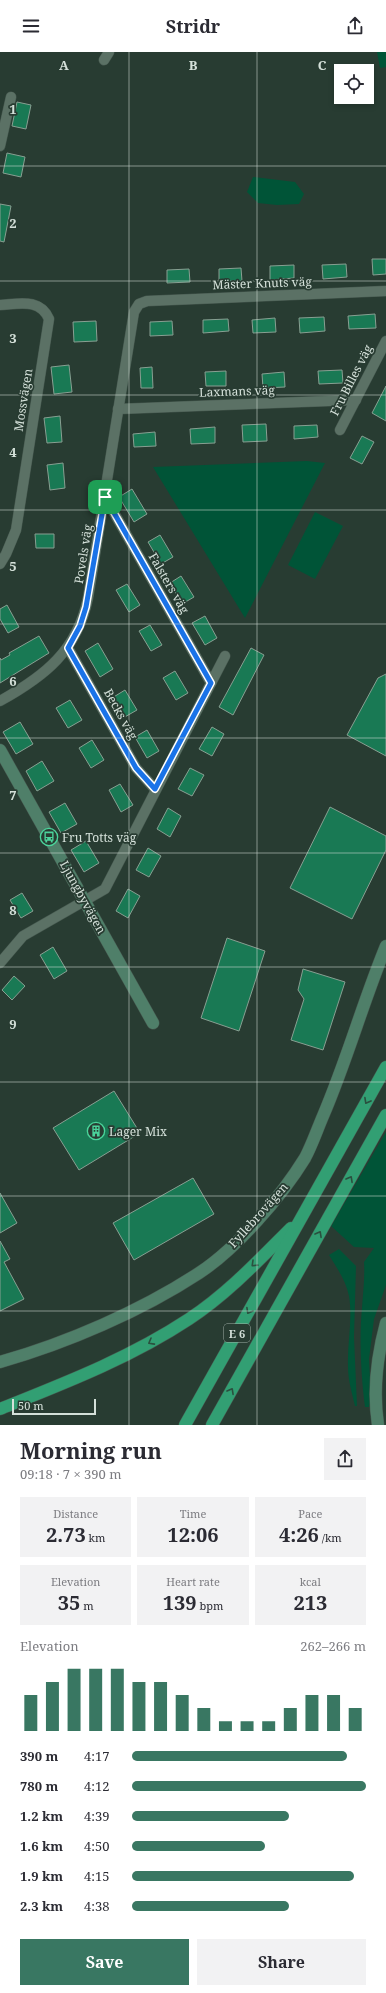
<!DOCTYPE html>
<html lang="en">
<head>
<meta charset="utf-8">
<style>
  :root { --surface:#fff; --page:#f2f2f3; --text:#2b2b33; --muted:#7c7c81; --accent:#397762 }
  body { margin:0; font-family:"Noto Serif",serif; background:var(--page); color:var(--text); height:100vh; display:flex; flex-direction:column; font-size:15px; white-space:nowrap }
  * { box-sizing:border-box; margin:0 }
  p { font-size:13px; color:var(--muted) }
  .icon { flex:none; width:22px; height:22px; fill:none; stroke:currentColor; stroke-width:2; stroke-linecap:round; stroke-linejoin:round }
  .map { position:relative; height:1373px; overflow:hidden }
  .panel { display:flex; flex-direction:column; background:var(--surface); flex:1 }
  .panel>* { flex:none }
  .buttons { position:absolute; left:334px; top:12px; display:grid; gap:8px }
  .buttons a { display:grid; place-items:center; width:40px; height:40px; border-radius:0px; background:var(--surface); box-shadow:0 2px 6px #0003; font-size:20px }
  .scale { position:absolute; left:12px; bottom:10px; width:84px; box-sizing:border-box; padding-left:4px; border:2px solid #d4e0d9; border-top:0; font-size:11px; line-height:14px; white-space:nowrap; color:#d4e0d9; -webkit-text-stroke:3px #283c32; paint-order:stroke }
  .pin { position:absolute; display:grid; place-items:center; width:34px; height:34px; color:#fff; margin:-17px; border-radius:8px; box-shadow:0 2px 6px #0006 }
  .round { display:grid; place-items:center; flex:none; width:42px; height:42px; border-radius:0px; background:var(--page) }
  .overview { display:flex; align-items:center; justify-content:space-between; height:68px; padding:0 20px }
  h1 { font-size:22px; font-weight:700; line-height:30px }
  .figures { display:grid; grid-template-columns:repeat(3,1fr); gap:6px; height:68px; padding:4px 20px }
  .figures div { display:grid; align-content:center; border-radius:0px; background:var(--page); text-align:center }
  .figures b { font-size:20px; font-weight:700 }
  .figures small { font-size:11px; font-weight:400 }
  .figures p { font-size:11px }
  .chart { height:112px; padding:8px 20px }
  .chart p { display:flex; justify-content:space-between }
  .chart svg { width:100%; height:72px; margin-top:4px; stroke:var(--accent); stroke-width:6 }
  .cta { display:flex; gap:8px; margin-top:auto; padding:8px 20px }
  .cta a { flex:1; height:46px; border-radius:0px; background:var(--accent); color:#fff; font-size:16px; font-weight:700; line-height:46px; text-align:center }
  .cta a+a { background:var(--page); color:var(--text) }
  ul { padding:0 20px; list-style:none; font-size:13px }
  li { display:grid; grid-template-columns:64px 48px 1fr; align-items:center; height:30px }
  li i { height:10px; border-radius:5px; background:var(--accent) }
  header { display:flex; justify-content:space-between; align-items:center; height:52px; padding:0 20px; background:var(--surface); font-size:18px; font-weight:700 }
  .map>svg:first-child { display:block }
</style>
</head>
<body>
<header><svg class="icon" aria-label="menu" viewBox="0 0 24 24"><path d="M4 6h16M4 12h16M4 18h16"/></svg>Stridr<svg class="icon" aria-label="share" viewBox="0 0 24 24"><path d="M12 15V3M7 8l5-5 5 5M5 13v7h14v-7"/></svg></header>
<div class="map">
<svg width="386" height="1373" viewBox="0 0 386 1373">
  <rect width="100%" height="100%" fill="#283c32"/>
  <!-- green -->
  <g fill="#005437">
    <path d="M377,0H386V15L380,16Z"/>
    <path d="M253,125L295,130L304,142L299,152L277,153L258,151L247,140Z"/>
    <path d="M307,409L325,411L245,566L153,415Z"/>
    <path d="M315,460L343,474L315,527L288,513Z"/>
    <path d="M386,1080V1233L374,1267L369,1307L371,1346L369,1355H365C361,1325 359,1286 362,1256C363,1240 365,1226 364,1210L374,1196L354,1195L331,1174Z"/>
    <path d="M339,1197L356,1214L354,1285L357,1354H355C352,1341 348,1328 348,1315C347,1291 353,1268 349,1244C346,1229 337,1216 329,1203Z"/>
  </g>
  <!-- building -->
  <g fill="#197954" stroke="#889f92">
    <path d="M17,50L31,53L26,77L12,74Z"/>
    <path d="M7,101L25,105L21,125L3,121Z"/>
    <path d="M0,152L11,154L4,190L0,189Z"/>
    <path d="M372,207H386V222L373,223Z"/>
    <path d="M346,212L347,225L323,227L322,213Z"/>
    <path d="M294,213V226L270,228V214Z"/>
    <path d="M241,216L242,229L219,231V217Z"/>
    <path d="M189,217L190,230L167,231V218Z"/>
    <path d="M375,262L376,276L349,277L348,264Z"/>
    <path d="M324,265L325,279L300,281L299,266Z"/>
    <path d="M275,266L276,280L253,281L252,268Z"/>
    <path d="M228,267L229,279L203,281V268Z"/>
    <path d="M96,269L97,289L74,290L73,270Z"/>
    <path d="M172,269L173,283L150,284V270Z"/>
    <path d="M69,313L72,340L54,342L51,315Z"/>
    <path d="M152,315L153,336H141L140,316Z"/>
    <path d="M342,318L343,331L319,332L318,319Z"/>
    <path d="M226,319V334H206L205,320Z"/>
    <path d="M284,320L285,335L263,336L262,322Z"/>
    <path d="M386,334V369L372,361Z"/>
    <path d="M60,364L62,390L47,391L44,366Z"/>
    <path d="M266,372L267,389L243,390L242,373Z"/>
    <path d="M317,373L318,385L294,387V374Z"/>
    <path d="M215,375V391L191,392L190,377Z"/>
    <path d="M155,380L156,394L134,395L133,382Z"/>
    <path d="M362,384L374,390L362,412L350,406Z"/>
    <path d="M63,411L65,436L50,438L47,413Z"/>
    <path d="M132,437L147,462L134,470L119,445Z"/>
    <path d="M35,482H54V496H36Z"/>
    <path d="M160,483L173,505L161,512L148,490Z"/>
    <path d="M181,524L194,545L182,552L170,531Z"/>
    <path d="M127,532L140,553L129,560L116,538Z"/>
    <path d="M7,553L19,575L8,581L0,567V557Z"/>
    <path d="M205,564L217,586L205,593L192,571Z"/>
    <path d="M150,573L162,593L151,599L139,579Z"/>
    <path d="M39,584L49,601L0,631V606L1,608L10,603L9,601Z"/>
    <path d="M98,591L113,617L100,625L85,599Z"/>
    <path d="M251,596L264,603L233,663L219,655Z"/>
    <path d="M175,619L188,641L176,648L163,626Z"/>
    <path d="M386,622V704L347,683L378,626Z"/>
    <path d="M125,638L137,658L123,666L112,646Z"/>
    <path d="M70,648L82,668L68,676L56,656Z"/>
    <path d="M20,670L33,692L16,702L3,680Z"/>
    <path d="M212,675L224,682L212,704L199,697Z"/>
    <path d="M147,678L159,699L147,706L135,685Z"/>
    <path d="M92,688L104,708L91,716L79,696Z"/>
    <path d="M42,709L54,729L37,739L26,719Z"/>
    <path d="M190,716L204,723L192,744L178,737Z"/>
    <path d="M120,732L133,753L121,760L109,738Z"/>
    <path d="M65,751L77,772L61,781L49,760Z"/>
    <path d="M330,755L386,784V798L352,867L290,836Z"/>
    <path d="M168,756L181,764L170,785L157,777Z"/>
    <path d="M86,789L99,811L84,820L71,798Z"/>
    <path d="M148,796L161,804L149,825L136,818Z"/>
    <path d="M128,837L140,844L128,866L116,859Z"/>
    <path d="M22,841L33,859L21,866L10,848Z"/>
    <path d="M227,886L265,899L239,979L201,966Z"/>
    <path d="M53,895L67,919L54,927L40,903Z"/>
    <path d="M303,917L345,930L323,998L291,988L304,947L298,938Z"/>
    <path d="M14,924L25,934L12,948L2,938Z"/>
    <path d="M114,1039L140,1081L79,1118L53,1076Z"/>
    <path d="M193,1126L214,1162L134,1208L113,1171Z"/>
    <path d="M0,1141L17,1171L0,1181Z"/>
    <path d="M0,1189L10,1207L4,1210L24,1247L0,1259Z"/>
  </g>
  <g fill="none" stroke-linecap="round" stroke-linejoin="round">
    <defs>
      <g id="street">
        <path d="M104,8L109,0"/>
        <path d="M0,94L11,45"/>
        <path d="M0,253C19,252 40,246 49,267L16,478L6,502L0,512"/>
        <path d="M118,357L356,348"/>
        <path d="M340,378L386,289"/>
        <path d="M105,445L211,631"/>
        <path d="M68,596L136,716L155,737"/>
        <path d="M0,649C45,624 77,599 88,546L134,260L139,252L147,249L386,239"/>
        <path d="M0,911L23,884L105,837L225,604"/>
      </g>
      <g id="secondary">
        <path d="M0,698L153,971"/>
        <path d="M0,1310C67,1291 141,1259 199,1221C237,1196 281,1145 305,1106C312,1093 317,1078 323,1064C347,1008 363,950 386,894"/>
        <path d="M378,1373C373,1340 377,1304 386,1271"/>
      </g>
      <g id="highway">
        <path d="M0,1357C65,1331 130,1306 189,1267C227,1242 259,1208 291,1176"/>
        <path d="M185,1373L386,1015"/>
        <path d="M212,1373L386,1063"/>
      </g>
    </defs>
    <!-- street casing -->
    <use href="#street" stroke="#46584f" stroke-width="11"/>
    <!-- secondary casing -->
    <use href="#secondary" stroke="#46584f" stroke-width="13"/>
    <!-- highway casing -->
    <use href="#highway" stroke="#46584f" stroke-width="13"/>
    <!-- street -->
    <use href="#street" stroke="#5b7165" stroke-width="10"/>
    <!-- secondary -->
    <use href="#secondary" stroke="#4f7f69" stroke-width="12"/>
    <!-- highway -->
    <use href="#highway" stroke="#329f73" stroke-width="12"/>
  </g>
  <!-- one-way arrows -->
  <defs><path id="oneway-chevron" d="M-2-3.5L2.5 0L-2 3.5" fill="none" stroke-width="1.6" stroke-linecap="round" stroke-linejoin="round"/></defs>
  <g stroke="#2a503f">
    <use href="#oneway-chevron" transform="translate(367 1049) rotate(119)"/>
    <use href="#oneway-chevron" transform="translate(350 1127) rotate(-61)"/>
    <use href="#oneway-chevron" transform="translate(319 1182) rotate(-61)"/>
    <use href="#oneway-chevron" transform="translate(254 1212) rotate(136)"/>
    <use href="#oneway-chevron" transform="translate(249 1259) rotate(119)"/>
    <use href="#oneway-chevron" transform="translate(151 1290) rotate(151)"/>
    <use href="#oneway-chevron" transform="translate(231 1339) rotate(-61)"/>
  </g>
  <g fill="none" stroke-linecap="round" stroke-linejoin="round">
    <defs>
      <path id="route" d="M105,445L211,631L155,737L136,716L68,596L80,574L86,555Z"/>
    </defs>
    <!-- route casing -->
    <use href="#route" stroke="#fff" stroke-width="8"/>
    <!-- route -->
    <use href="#route" stroke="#1a73e8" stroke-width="5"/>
  </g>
  <!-- grid -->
  <path fill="none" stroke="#d4e0d9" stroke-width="1" stroke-opacity="0.55" d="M129,0V1373M257,0V1373M0,114H386M0,229H386M0,343H386M0,458H386M0,572H386M0,686H386M0,801H386M0,915H386M0,1030H386M0,1144H386M0,1259H386"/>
  <!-- icons -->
  <defs>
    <symbol id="bus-ring" viewBox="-11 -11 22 22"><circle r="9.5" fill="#283c32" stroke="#4bd49b" stroke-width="1.5"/><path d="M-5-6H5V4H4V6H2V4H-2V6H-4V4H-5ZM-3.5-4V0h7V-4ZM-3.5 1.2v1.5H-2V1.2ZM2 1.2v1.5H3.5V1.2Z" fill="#4bd49b"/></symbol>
    <symbol id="building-ring" viewBox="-11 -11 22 22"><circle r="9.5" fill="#283c32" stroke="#4bd49b" stroke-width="1.5"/><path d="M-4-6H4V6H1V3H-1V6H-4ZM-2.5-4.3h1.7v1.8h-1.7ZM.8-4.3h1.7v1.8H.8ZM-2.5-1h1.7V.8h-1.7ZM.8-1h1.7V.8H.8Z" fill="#4bd49b"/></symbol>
  </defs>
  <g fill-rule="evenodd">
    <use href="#bus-ring" x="39" y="775" width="20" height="20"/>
    <use href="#building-ring" x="86" y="1069" width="20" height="20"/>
  </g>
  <g text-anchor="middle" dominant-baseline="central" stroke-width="3.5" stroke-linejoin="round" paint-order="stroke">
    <!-- shield labels -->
    <rect fill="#283c32" stroke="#a0afa7" stroke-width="1" x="224" y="1272" width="26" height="18" rx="3"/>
    <g font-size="11" font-weight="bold" fill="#d4e0d9">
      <text x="237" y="1281">E 6</text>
    </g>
    <!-- street labels -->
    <g font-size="12" fill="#d4e0d9" stroke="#283c32">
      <text transform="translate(262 231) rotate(-2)">Mäster Knuts väg</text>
      <text transform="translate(351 328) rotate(-63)">Fru Billes väg</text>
      <text transform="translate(237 339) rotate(-2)">Laxmans väg</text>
      <text transform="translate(23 348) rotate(-81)">Mossvägen</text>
      <text transform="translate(83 502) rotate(-81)">Povels väg</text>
      <text transform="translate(169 531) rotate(60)">Falsters väg</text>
      <text transform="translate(121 662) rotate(61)">Becks väg</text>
      <text transform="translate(83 845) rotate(61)">Ljungbyvägen</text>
      <text transform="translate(258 1163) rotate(-48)">Fyllebrovägen</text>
    </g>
    <!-- poi labels -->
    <g font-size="12" fill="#d4e0d9" stroke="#283c32" text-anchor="start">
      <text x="62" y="785">Fru Totts väg</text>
      <text x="109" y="1079">Lager Mix</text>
    </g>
  </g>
  <g font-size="13" text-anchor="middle" font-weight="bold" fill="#d4e0d9" stroke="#283c32" stroke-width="3.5" stroke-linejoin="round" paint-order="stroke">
    <text x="64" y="18">A</text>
    <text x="193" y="18">B</text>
    <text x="322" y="18">C</text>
    <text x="13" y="62">1</text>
    <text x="13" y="176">2</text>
    <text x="13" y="291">3</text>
    <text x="13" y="405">4</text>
    <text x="13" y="519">5</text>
    <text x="13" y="634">6</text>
    <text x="13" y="748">7</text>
    <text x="13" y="863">8</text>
    <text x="13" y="977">9</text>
  </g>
</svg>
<div class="buttons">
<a><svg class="icon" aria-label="locate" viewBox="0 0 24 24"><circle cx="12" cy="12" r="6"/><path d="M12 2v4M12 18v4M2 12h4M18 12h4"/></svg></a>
</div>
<div class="scale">50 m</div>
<div class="pin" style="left:105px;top:445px;background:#1e9e55"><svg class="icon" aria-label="arrive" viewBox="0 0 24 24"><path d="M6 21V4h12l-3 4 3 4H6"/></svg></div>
</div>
<section class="panel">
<div class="overview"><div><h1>Morning run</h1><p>09:18 · 7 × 390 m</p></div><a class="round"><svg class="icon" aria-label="share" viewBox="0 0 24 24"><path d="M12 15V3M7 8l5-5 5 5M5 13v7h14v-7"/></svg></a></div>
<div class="figures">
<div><p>Distance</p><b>2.73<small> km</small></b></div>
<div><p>Time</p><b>12:06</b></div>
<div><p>Pace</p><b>4:26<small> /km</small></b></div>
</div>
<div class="figures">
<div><p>Elevation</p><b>35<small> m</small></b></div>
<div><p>Heart rate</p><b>139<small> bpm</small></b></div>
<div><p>kcal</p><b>213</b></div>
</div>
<div class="chart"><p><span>Elevation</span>262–266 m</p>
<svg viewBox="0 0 160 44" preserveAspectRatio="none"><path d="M5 44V22M15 44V14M25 44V6M35 44V6M45 44V6M55 44V14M65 44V14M75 44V22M85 44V30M95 44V38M105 44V38M115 44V38M125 44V30M135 44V22M145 44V22M155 44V30"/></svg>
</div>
<ul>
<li><b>390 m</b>4:17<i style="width:92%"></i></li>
<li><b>780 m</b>4:12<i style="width:100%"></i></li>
<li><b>1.2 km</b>4:39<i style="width:67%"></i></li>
<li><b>1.6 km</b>4:50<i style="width:57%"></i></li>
<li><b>1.9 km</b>4:15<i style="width:95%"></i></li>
<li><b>2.3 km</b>4:38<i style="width:67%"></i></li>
</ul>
<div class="cta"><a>Save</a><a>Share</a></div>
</section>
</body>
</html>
